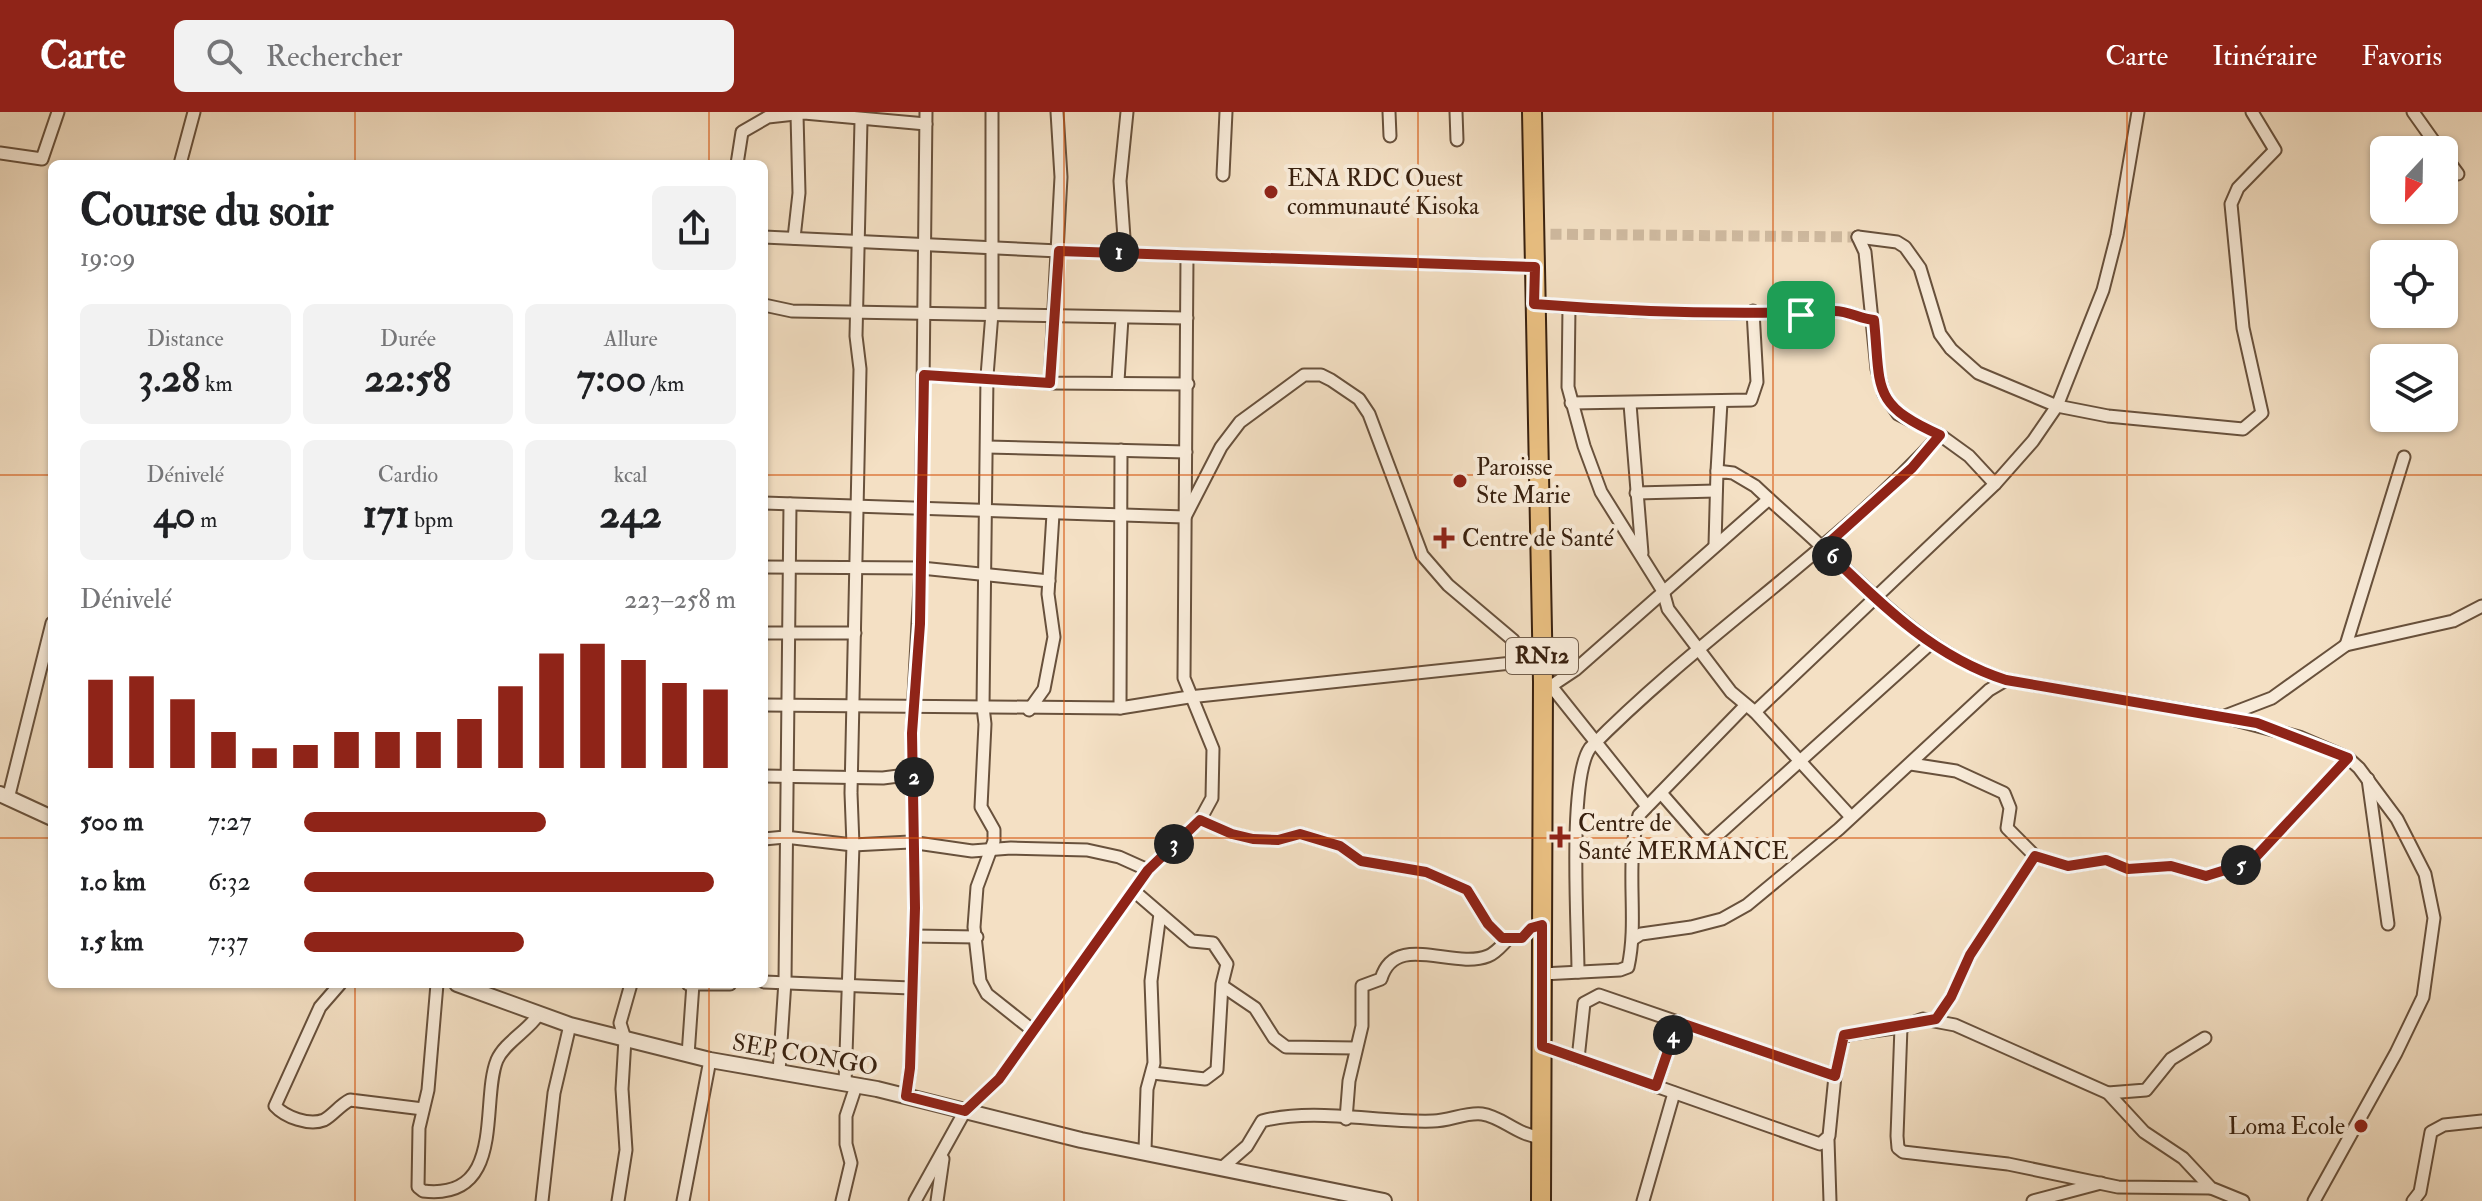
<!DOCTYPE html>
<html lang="fr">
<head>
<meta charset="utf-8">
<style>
  :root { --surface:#fff; --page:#f2f2f2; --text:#202124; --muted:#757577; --accent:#8f2418 }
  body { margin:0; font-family:"IM FELL Double Pica",serif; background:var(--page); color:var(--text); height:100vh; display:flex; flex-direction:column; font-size:30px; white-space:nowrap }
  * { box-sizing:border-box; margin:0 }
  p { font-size:26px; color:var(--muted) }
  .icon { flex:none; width:44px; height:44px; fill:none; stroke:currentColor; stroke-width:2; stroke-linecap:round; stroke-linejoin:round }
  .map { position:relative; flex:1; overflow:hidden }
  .drawer { position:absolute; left:48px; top:48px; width:720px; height:828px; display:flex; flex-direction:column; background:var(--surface); border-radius:12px; box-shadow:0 2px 6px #0004 }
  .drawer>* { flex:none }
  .needle { width:52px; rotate:202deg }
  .fabs { position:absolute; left:2370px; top:24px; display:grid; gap:16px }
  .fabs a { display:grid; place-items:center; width:88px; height:88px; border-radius:12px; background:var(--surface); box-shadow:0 2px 6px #0004; font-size:40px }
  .pin { position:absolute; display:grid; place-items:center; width:68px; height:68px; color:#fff; margin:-34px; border-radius:16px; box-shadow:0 4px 12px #0006 }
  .km { position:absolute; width:40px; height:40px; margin:-20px; border-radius:50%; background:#222; color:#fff; font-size:22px; line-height:40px; text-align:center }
  .round { display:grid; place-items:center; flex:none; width:84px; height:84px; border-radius:12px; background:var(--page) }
  .overview { display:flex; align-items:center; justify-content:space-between; height:136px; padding:0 32px }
  h1 { font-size:44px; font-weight:700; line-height:60px }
  .stats { display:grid; grid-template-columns:repeat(3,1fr); gap:12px; height:136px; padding:8px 32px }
  .stats div { display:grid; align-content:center; border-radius:12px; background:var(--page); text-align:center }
  .stats b { font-size:40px; font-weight:700 }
  .stats small { font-size:22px; font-weight:400 }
  .stats p { font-size:22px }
  .chart { height:224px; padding:16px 32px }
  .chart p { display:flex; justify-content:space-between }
  .chart svg { width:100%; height:144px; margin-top:8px; stroke:var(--accent); stroke-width:6 }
  ul { padding:0 32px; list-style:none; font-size:26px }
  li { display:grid; grid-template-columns:128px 96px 1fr; align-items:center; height:60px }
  li i { height:20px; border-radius:10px; background:var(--accent) }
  header { display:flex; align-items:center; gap:48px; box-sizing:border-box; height:112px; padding:0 40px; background:var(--accent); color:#fff }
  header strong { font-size:38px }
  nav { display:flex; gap:44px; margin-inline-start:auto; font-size:28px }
  .search { width:560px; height:72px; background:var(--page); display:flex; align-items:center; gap:20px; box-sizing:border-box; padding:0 28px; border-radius:12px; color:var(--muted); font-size:30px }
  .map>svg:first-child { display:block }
</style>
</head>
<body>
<header>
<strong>Carte</strong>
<div class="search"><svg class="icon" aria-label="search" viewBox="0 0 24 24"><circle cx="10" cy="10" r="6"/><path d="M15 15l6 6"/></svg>Rechercher</div>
<nav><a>Carte</a><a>Itinéraire</a><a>Favoris</a></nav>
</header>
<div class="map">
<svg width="2482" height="1089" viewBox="0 0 2482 1089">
  <rect width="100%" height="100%" fill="#f4e0c4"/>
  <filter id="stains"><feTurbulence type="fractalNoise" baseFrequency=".0025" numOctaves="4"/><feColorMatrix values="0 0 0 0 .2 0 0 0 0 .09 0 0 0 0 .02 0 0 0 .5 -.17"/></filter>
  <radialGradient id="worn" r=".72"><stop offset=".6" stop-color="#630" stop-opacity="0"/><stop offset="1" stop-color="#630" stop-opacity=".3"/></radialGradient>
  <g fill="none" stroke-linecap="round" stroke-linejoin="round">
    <!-- minor-tunnel -->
    <path stroke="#cfbaa0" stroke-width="11" stroke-dasharray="11 5.5" stroke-linecap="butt" d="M1534,122L1858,125"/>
    <defs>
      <g id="minor">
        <path d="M992,0V201L987,264L983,595L985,612L981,695L994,718V729L977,775L974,815L980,869L987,882L1031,917"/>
        <path d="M1389,0L1390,24"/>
        <path d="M1456,0L1457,28"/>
        <path d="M2413,0L2440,38"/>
        <path d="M0,41L42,47L58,0"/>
        <path d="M2444,43L2458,62"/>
        <path d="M180,52L194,0"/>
        <path d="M737,52L742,20L768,5L804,1L926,12"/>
        <path d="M1223,63L1226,0"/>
        <path d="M764,125L1059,139L1535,155"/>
        <path d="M1858,125L1897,130L1905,135L1920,156L1940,222L1951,237L1978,261L2057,294L2108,304L2243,317L2262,301L2243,216L2231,92L2238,76L2275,38L2252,0"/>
        <path d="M1858,125L1865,140L1877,257L1884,282L1898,302L1940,323"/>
        <path d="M794,126L799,81L797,3"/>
        <path d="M1125,140L1120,69L1127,0"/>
        <path d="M1534,192C1634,201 1734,203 1833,199C1847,198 1860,207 1874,208"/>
        <path d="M764,193L792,199L1187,206"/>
        <path d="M1569,195L1568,275L1584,334L1601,380L1663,479L1668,497L1731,580L1755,600L1851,705"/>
        <path d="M924,263L1050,271L1188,272"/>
        <path d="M1118,269L1122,206"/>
        <path d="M1050,271L1061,65L1057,0"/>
        <path d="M1571,291L1751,288L1757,270L1753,199"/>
        <path d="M1630,292L1642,441"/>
        <path d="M987,335L1186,340"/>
        <path d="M1717,359L1721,290"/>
        <path d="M1636,381L1716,379"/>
        <path d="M764,391L1185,405L1221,335L1240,310L1304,263H1321L1331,268L1359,287L1369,302L1422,443L1448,473L1513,528L1526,549"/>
        <path d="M1715,433L1717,359L1733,361L1755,374C1777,395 1801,415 1823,436C1880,489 1931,544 2006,568L2224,605L2299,625L2348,646L2359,656L2397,707L2425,762L2434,806L2423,885L2396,941L2314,1089"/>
        <path d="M764,455L921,456L1049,469"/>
        <path d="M764,521H855"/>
        <path d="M2346,533L2404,345"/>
        <path d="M1543,570L1551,574L1575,558L1769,387"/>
        <path d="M1551,574L1646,693"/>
        <path d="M764,593L1120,596L1189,585L1530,549"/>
        <path d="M1120,596L1121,338"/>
        <path d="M1029,598L1044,577L1054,525L1048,482L1053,402"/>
        <path d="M1755,600L1995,372L2033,329L2057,294L2103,178L2117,123L2138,0"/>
        <path d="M2225,604L2272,586L2346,533L2453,509L2482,494"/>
        <path d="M1911,652L1956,659L2004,681L2010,696L2007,716L2035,744L2068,754L2106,748L2128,757L2171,754L2206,764L2251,750L2348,646"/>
        <path d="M764,664L883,666L914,662"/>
        <path d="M2368,667L2388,812"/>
        <path d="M1661,681L1702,728L1710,730L1930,532"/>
        <path d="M8,687L52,511"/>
        <path d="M1200,708L1232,722L1253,727L1278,728L1300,722L1340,734L1361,749L1426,760L1467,778L1488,812L1502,826H1522L1531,816L1542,813"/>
        <path d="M764,727L785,725L853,733L910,730L972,739L1011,736L1087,738L1119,745L1148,758"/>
        <path d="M1134,779L1192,829L1213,831L1227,852L1222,872L1217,958L1205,967L1153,961"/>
        <path d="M914,824L977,825"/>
        <path d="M1633,827L1641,822L1691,815L1722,807L1747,793L1839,717L1989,578L2006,568"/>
        <path d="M1578,860C1578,816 1568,667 1590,636C1700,524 1834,439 1940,323L1969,344L1995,372"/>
        <path d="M1542,862L1620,858L1628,855C1639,806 1624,753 1639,703L1745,594"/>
        <path d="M764,870L911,876"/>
        <path d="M340,872L320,895L275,994C285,1005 309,1014 324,1008C333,1003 340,993 350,988L423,997"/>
        <path d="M437,872L428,978L419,1016L418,1075L423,1079C507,1089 480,989 497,948C505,930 528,919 539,902"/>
        <path d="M688,872H730"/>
        <path d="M1224,875L1255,896L1274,926L1286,935L1355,936"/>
        <path d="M1936,907L1951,885L1970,843L2035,744"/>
        <path d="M1901,915L1897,1024L1898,1036L1903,1040L2008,1052L2118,1075L2210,1076"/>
        <path d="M1542,934L1820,1032L1829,1024L1835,964L1844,923L1901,915L1923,907L1955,913L2108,981L2144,1020L2183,1046L2211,1076L2243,1089"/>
        <path d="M688,943L693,872"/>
        <path d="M1578,947L1584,891L1599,883L1835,964"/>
        <path d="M779,960L785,869L790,392"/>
        <path d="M845,972L853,733L851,681L860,257L856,224L861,9"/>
        <path d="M1656,974L1678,910"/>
        <path d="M2108,981L2146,978L2171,947L2205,926"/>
        <path d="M906,984L910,956L915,796L912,621L921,456L926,0"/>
        <path d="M1346,1007L1349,969L1362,914V874L1381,867C1395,819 1453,858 1488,844C1496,841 1502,833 1508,827"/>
        <path d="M1828,1028L1830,1089"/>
        <path d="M1145,1038L1147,977L1154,951L1151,869L1160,802"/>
        <path d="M1223,1055L1247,1034L1262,1009C1314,995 1379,1011 1433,1009C1449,1009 1466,1000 1482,1002C1503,1005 1516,1023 1543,1026"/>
        <path d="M542,1089L554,981L570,913"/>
        <path d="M618,1089L626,1038L622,977L625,927L620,911L631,872"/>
        <path d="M683,1089L710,948"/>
        <path d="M842,1089L851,1051L846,1032V1004L856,974"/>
        <path d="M915,1089L965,999L999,967L1148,758L1200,708L1212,686L1213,637L1184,566L1187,144"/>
        <path d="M937,1089L943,1047"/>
        <path d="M1643,1089L1674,981"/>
        <path d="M2033,1089L2101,1071"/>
        <path d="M2413,1089L2420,1080L2431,1020L2444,1013L2482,1009"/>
      </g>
      <g id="tertiary">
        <path d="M0,682L52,706"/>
        <path d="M457,872L570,913L710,948L877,977L1081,1028L1384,1089"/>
      </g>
      <path id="primary" d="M1532,0L1543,570L1541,1089"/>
    </defs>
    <!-- minor casing -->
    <use href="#minor" stroke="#68513c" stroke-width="15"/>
    <!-- tertiary casing -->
    <use href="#tertiary" stroke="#68513c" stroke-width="18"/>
    <!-- primary casing -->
    <use href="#primary" stroke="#39210f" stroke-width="22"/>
    <!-- minor -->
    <use href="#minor" stroke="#f8ebd9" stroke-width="11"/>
    <!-- tertiary -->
    <use href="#tertiary" stroke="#f8ebd9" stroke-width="14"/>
    <!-- primary -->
    <use href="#primary" stroke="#eac082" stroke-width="18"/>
  </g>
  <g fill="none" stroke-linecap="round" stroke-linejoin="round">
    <defs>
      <path id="route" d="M1059,139L1535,155L1534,192C1634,200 1734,203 1833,199C1847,198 1860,207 1874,208C1881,276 1870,292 1940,323L1912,356L1823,436C1879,490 1931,544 2006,568L2257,611L2348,646L2251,750L2206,764L2171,754L2128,757L2106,748L2068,754L2035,744L1970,843L1951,885L1936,907L1844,923L1835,964L1678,910L1656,974L1542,934V813L1531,816L1522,826H1502L1488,812L1467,778L1426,760L1361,749L1340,734L1300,722L1278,728L1253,727L1232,722L1200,708L1148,758L999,967L965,999L906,984L910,956L915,796L912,621L920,512L924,263L1050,271Z"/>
    </defs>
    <!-- route casing -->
    <use href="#route" stroke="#fff" stroke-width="16"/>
    <!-- route -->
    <use href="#route" stroke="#8f2418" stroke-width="10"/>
  </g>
  <!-- grid -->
  <path fill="none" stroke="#d6530c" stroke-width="2" stroke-opacity="0.55" d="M355,0V52M709,0V52M1064,0V1089M1418,0V1089M1773,0V1089M2127,0V1089M0,363H52M764,363H2482M0,726H52M764,726H2482M355,872V1089M709,872V1089"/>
  <!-- markers -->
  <g fill="#8f2418" stroke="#f8ebd9" stroke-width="3">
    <circle cx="1271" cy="80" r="8"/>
    <circle cx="1460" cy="369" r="8"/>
    <path d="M1440 414h8v8h8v8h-8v8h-8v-8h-8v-8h8z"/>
    <path d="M1556 713h8v8h8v8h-8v8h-8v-8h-8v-8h8z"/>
    <circle cx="2361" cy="1014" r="8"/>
  </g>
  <g text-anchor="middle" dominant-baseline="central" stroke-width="8" stroke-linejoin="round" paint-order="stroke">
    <!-- shield labels -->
    <rect fill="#f8ebd9" stroke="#725e4c" stroke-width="2" x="1506" y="526" width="72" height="36" rx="6"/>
    <g font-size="22" font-weight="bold" fill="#39210f">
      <text x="1542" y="544">RN12</text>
    </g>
    <!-- poi labels -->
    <g font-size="24" fill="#39210f" stroke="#f8ebd9" text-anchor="start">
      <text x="1287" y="66">ENA RDC Ouest<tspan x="1287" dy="28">communauté Kisoka</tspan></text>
      <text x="1476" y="355">Paroisse<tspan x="1476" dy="28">Ste Marie</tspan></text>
      <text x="1462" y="426">Centre de Santé</text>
      <text x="1578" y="711">Centre de<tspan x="1578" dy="28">Santé MERMANCE</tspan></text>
      <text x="2345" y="1014" text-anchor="end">Loma Ecole</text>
    </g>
    <!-- street labels -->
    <g font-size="24" fill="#39210f" stroke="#f8ebd9">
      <text transform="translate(805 943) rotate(10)">SEP CONGO</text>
    </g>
  </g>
  <rect width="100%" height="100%" filter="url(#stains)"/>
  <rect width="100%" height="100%" fill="url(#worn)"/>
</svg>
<div class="fabs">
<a><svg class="needle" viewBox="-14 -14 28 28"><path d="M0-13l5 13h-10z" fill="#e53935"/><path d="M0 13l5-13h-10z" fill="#757577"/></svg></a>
<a><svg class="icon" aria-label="locate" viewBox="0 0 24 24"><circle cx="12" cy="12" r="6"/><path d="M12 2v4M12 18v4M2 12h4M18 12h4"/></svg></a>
<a><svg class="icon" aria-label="layers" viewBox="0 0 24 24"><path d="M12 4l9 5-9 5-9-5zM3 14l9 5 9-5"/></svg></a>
</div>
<div class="pin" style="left:1801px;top:203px;background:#1e9e55"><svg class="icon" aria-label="arrive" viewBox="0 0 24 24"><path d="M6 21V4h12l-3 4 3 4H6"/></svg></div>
<b class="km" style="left:1119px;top:140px">1</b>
<b class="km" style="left:914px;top:665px">2</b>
<b class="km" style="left:1174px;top:732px">3</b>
<b class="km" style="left:1673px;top:923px">4</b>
<b class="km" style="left:2241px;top:753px">5</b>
<b class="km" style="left:1832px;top:444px">6</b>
<section class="drawer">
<div class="overview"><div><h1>Course du soir</h1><p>19:09</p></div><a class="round"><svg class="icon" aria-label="share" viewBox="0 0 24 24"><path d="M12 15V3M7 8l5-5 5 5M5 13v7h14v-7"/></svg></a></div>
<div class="stats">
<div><p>Distance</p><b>3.28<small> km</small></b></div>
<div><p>Durée</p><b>22:58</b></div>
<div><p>Allure</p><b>7:00<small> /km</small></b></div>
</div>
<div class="stats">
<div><p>Dénivelé</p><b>40<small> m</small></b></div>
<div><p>Cardio</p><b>171<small> bpm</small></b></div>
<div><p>kcal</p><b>242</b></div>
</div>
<div class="chart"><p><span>Dénivelé</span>223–258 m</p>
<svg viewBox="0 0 160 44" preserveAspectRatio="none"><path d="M5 44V17M15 44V16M25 44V23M35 44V33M45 44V38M55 44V37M65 44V33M75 44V33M85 44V33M95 44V29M105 44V19M115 44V9M125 44V6M135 44V11M145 44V18M155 44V20"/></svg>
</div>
<ul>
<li><b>500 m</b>7:27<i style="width:56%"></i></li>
<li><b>1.0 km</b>6:32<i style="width:95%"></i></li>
<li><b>1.5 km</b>7:37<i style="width:51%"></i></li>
</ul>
</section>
</div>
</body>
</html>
